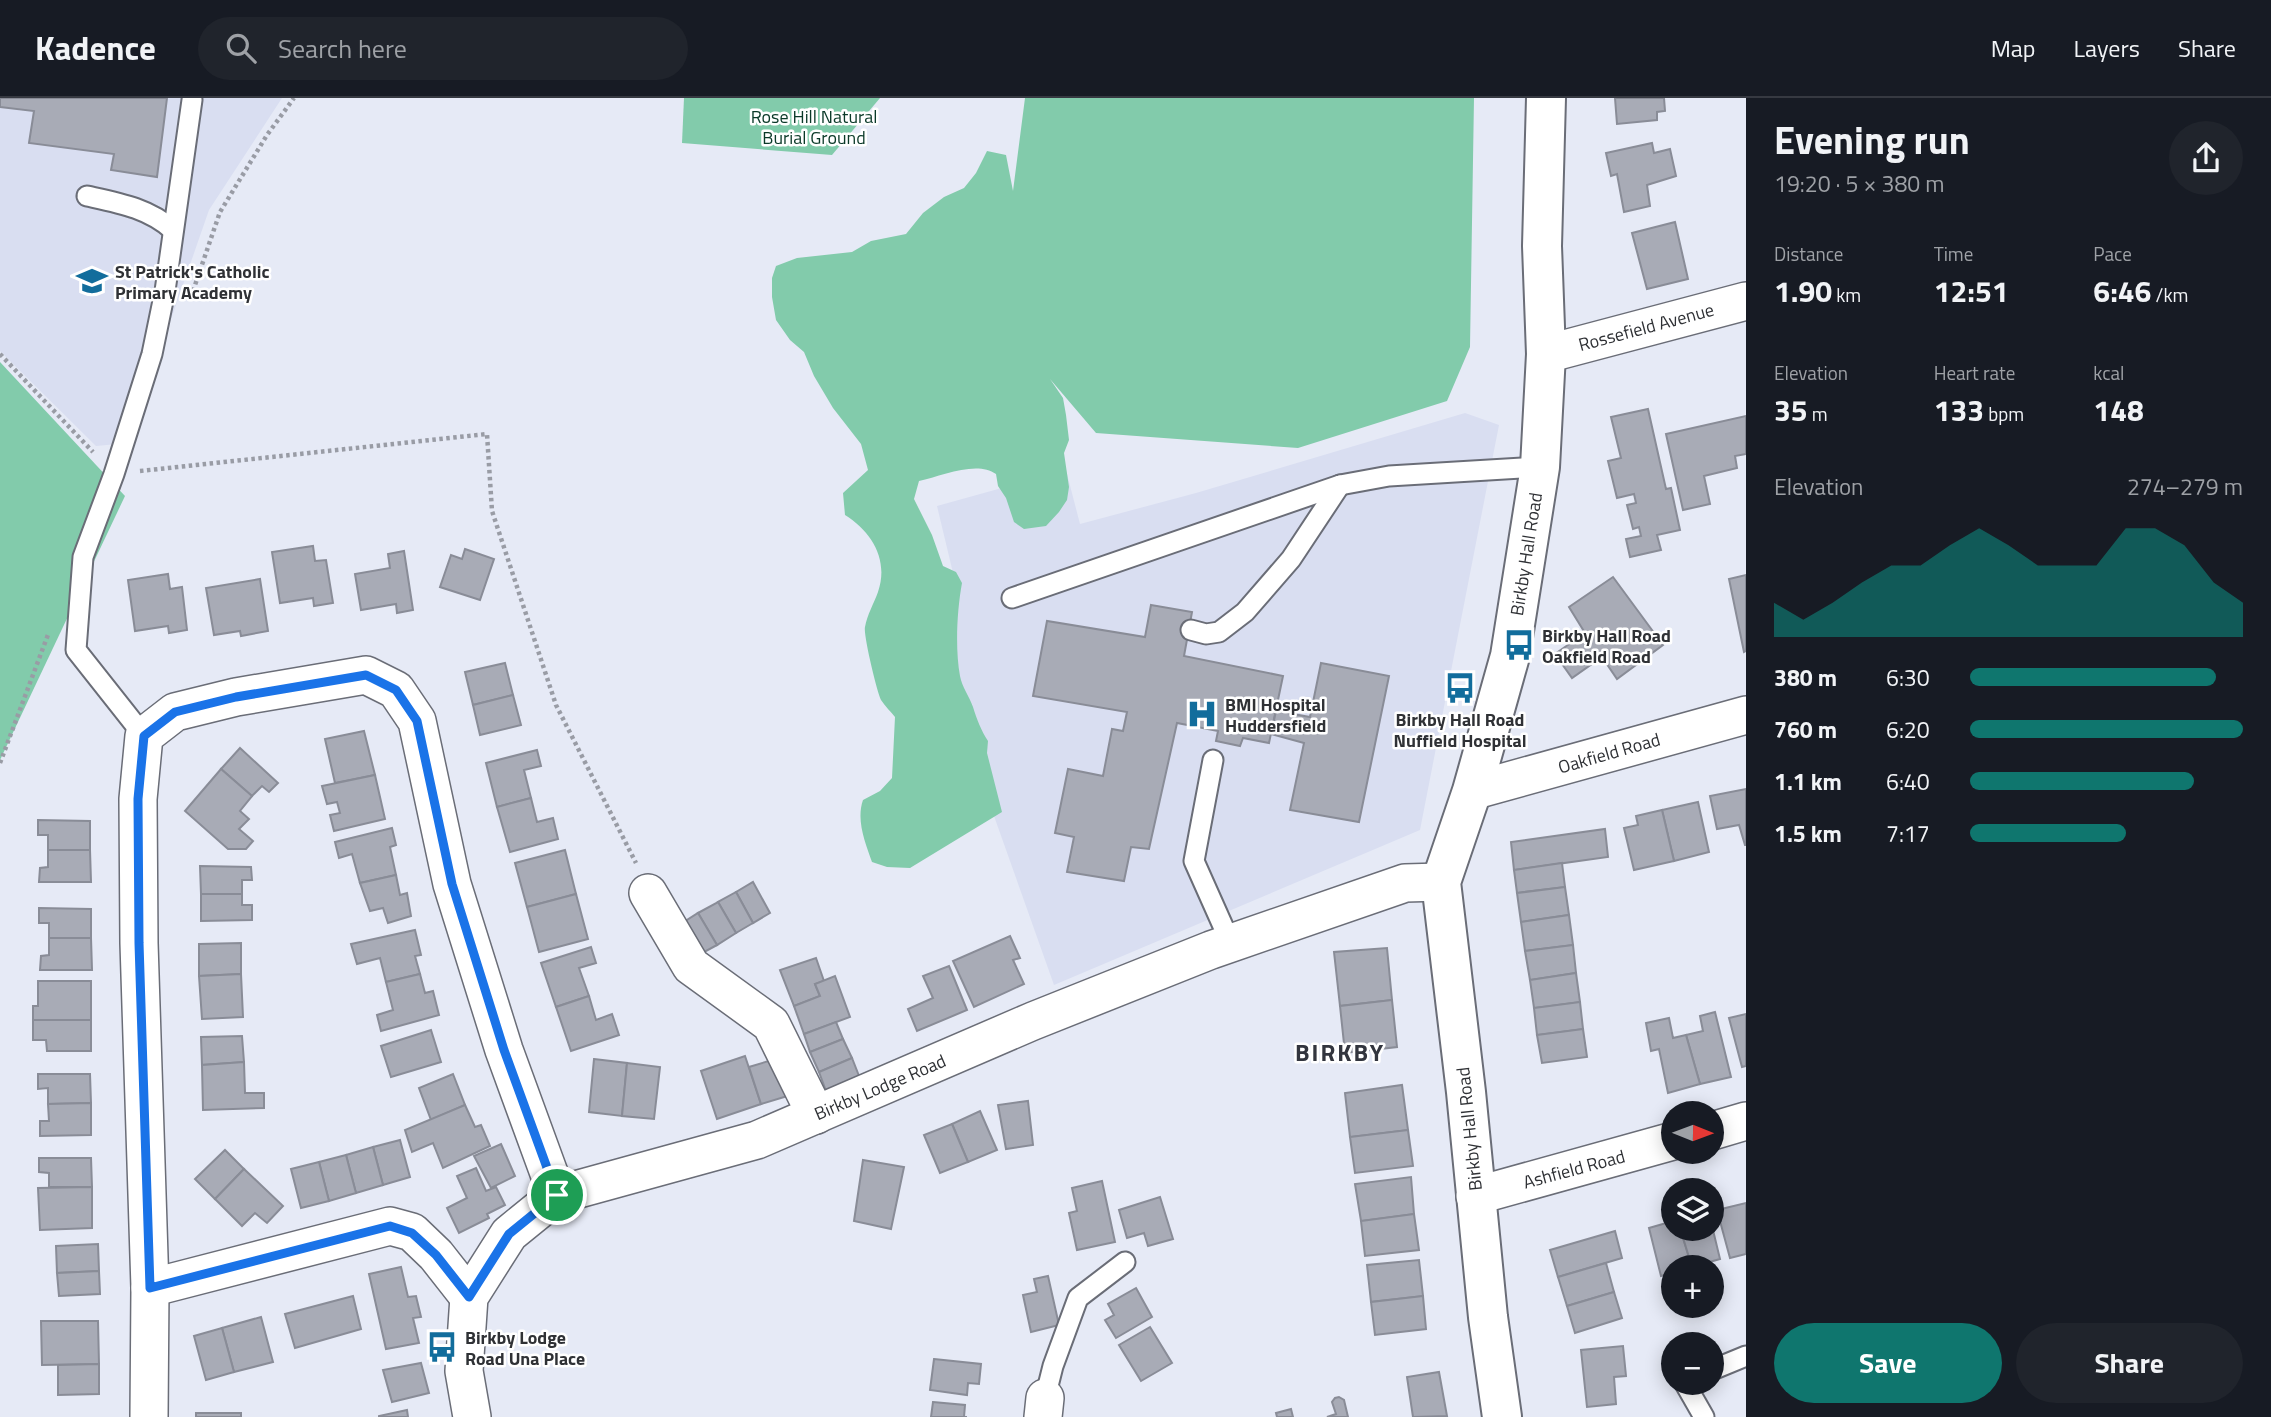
<!DOCTYPE html>
<html lang="en">
<head>
<meta charset="utf-8">
<style>
  :root { --surface:#171b24; --page:#20242c; --text:#f1f3f6; --muted:#9ea1a6; --line:#363941; --accent:#0f766e }
  body { margin:0; font-family:"Titillium Web",sans-serif; background:var(--page); color:var(--text); height:100vh; display:flex; flex-direction:column; font-size:26px; white-space:nowrap }
  * { box-sizing:border-box; margin:0 }
  p { font-size:23px; color:var(--muted) }
  .icon { flex:none; width:38px; height:38px; fill:none; stroke:currentColor; stroke-width:2; stroke-linecap:round; stroke-linejoin:round }
  .map { position:relative; flex:1; overflow:hidden }
  .details { display:flex; flex-direction:column; background:var(--surface); width:525px }
  .details>* { flex:none }
  .needle { width:46px; rotate:91deg }
  .tools { position:absolute; left:1661px; top:1003px; display:grid; gap:14px }
  .tools a { display:grid; place-items:center; width:63px; height:63px; border-radius:50%; background:var(--surface); box-shadow:0 4px 18px #0003; font-size:35px }
  .pin { position:absolute; display:grid; place-items:center; width:60px; height:60px; color:#fff; margin:-30px; border:4px solid #fff; border-radius:50%; box-shadow:0 2px 7px #0007 }
  .round { display:grid; place-items:center; flex:none; width:74px; height:74px; border-radius:37px; background:var(--page) }
  .overview { display:flex; align-items:center; justify-content:space-between; height:119px; padding:0 28px }
  h1 { font-size:38px; font-weight:700; line-height:52px }
  .metrics { display:grid; grid-template-columns:repeat(3,1fr); gap:10px; height:119px; padding:7px 28px }
  .metrics div { display:grid; align-content:center }
  .metrics b { font-size:30px; font-weight:700 }
  .metrics small { font-size:19px; font-weight:400 }
  .metrics p { font-size:19px }
  .chart { height:196px; padding:14px 28px }
  .chart p { display:flex; justify-content:space-between }
  .chart svg { width:100%; height:126px; margin-top:7px; fill:var(--accent); opacity:.7 }
  .primary-button { display:flex; gap:14px; margin-top:auto; padding:14px 28px }
  .primary-button a { flex:1; height:80px; border-radius:42px; background:var(--accent); color:#fff; font-size:28px; font-weight:700; line-height:80px; text-align:center }
  .primary-button a+a { background:var(--page); color:var(--text) }
  ul { padding:0 28px; list-style:none; font-size:23px }
  li { display:grid; grid-template-columns:112px 84px 1fr; align-items:center; height:52px }
  li i { height:18px; border-radius:9px; background:var(--accent) }
  header { display:flex; align-items:center; gap:42px; box-sizing:border-box; height:98px; padding:0 35px; background:var(--surface); border-bottom:2px solid var(--line) }
  header strong { font-size:33px }
  nav { display:flex; gap:38px; margin-inline-start:auto; font-size:24px }
  .search { width:490px; height:63px; background:var(--page); display:flex; align-items:center; gap:18px; box-sizing:border-box; padding:0 24px; border-radius:38px; color:var(--muted); font-size:26px }
  main { display:flex; flex:1; min-height:0 }
  .map>svg:first-child { display:block }
</style>
</head>
<body>
<header>
<strong>Kadence</strong>
<div class="search"><svg class="icon" aria-label="search" viewBox="0 0 24 24"><circle cx="10" cy="10" r="6"/><path d="M15 15l6 6"/></svg>Search here</div>
<nav><a>Map</a><a>Layers</a><a>Share</a></nav>
</header>
<main>
<div class="map">
<svg width="1746" height="1319" viewBox="0 0 1746 1319">
  <rect width="100%" height="100%" fill="#e6eaf6"/>
  <!-- built -->
  <g fill="#d9def1">
    <path d="M0,0H282L209,112L128,345L96,348L0,253Z"/>
    <path d="M1465,315L1499,327L1420,732L1054,887L994,718L928,514L959,500L937,408L1066,372L1080,426L1196,395Z"/>
  </g>
  <!-- green -->
  <g fill="#82cbab">
    <path d="M684,0H880L832,57L682,45Z"/>
    <path d="M1025,0H1474L1470,249L1447,303L1298,350L1096,335L1050,281L1063,300L1066,317L1069,342L1064,355L1069,389L1067,402L1059,414L1046,428L1024,431L1014,424L1006,400L998,388L996,376C977,362 941,378 919,383L914,401L932,437L943,468L956,474L962,485C957,512 955,551 960,578C962,589 969,598 973,609C977,622 981,632 988,643L987,655L1002,714L910,770L887,769L872,764C865,744 856,722 863,702L880,693L892,680L895,619C891,614 885,608 881,602C877,594 863,536 865,529C867,517 874,505 878,494C889,462 872,434 845,417L843,395L868,372L861,346L833,310L814,278L804,254L790,242L776,222L772,199V180L776,168L797,160L852,154L871,143L906,136L923,115L944,99L964,90L976,75L987,53L1006,57L1013,93Z"/>
    <path d="M0,264L125,398L0,662Z"/>
  </g>
  <!-- building -->
  <g fill="#a8abb6" stroke="#898c97" stroke-width="2">
    <path d="M0,0H167L157,79L111,72L114,56L29,45L34,13L0,9Z"/>
    <path d="M1615,0H1664L1665,13L1657,14V22L1617,26Z"/>
    <path d="M1652,45L1654,55L1670,51L1676,78L1647,87L1650,108L1624,114L1617,76L1611,78L1606,55Z"/>
    <path d="M1675,124L1688,181L1647,191L1632,135Z"/>
    <path d="M1648,311L1666,391L1671,390L1680,432L1657,437L1661,452L1630,459L1626,441L1641,438L1639,429L1633,431L1627,407L1636,405L1634,396L1617,400L1608,363L1621,360L1611,319Z"/>
    <path d="M1746,318V356L1735,358L1737,370L1704,378L1710,406L1683,412L1666,336Z"/>
    <path d="M313,448L315,463L326,462L333,505L314,508L313,500L280,505L272,454Z"/>
    <path d="M465,451L494,461L480,502L440,489L451,457L462,461Z"/>
    <path d="M404,453L413,512L397,515L396,506L361,512L355,476L390,470L388,456Z"/>
    <path d="M168,476L170,491L182,489L187,532L169,535L168,528L135,533L128,482Z"/>
    <path d="M1746,477V553L1744,554L1729,481Z"/>
    <path d="M1613,479L1663,547L1617,581L1602,559L1572,580L1555,556L1585,535L1569,509Z"/>
    <path d="M260,481L268,533L241,538L240,533L214,537L206,490Z"/>
    <path d="M1151,507L1192,514L1184,558L1283,578L1269,645L1243,640L1240,648L1216,643L1218,633L1177,625L1149,751L1131,749L1124,783L1067,774L1074,739L1055,735L1068,671L1103,678L1112,631L1123,633L1127,614L1033,598L1047,523L1145,539Z"/>
    <path d="M505,565L513,597L473,607L465,574Z"/>
    <path d="M1321,565L1389,578L1359,724L1290,712L1304,645L1271,636L1276,613L1310,619Z"/>
    <path d="M513,597L521,627L480,637L473,607Z"/>
    <path d="M364,633L375,677L335,685L325,641Z"/>
    <path d="M240,650L278,685L269,694L262,688L252,698L221,671Z"/>
    <path d="M537,652L541,668L524,672L531,700L497,709L486,665Z"/>
    <path d="M221,671L252,698L240,713L249,721L239,731L253,743L246,751H228L185,713Z"/>
    <path d="M375,677L385,721L334,733L330,717L340,715L337,704L327,706L322,688Z"/>
    <path d="M1746,691V747H1745L1739,727L1717,731L1710,698Z"/>
    <path d="M531,700L537,724L553,720L558,741L510,754L497,709Z"/>
    <path d="M1698,704L1709,754L1674,763L1662,712Z"/>
    <path d="M1662,712L1674,763L1634,772L1624,730L1638,727L1636,718Z"/>
    <path d="M38,722L90,723V752H48V737H38Z"/>
    <path d="M392,730L396,747L390,749L396,777L360,785L352,756L339,760L335,744Z"/>
    <path d="M1605,731L1608,759L1514,772L1511,744Z"/>
    <path d="M48,752H90L91,784H39L40,770L48,769Z"/>
    <path d="M565,752L576,796L527,809L515,765Z"/>
    <path d="M1562,765L1565,789L1517,795L1514,772Z"/>
    <path d="M200,768L251,769L252,782H242V796H201Z"/>
    <path d="M396,777L400,797L407,795L411,818L388,825L383,810L370,813L360,785Z"/>
    <path d="M753,784L770,815L753,825L736,794Z"/>
    <path d="M1565,789L1569,817L1521,824L1517,795Z"/>
    <path d="M736,794L753,825L736,835L718,804Z"/>
    <path d="M201,796H242V807H252V822L201,823Z"/>
    <path d="M576,796L588,841L539,854L527,809Z"/>
    <path d="M718,804L736,835L717,847L698,815Z"/>
    <path d="M39,810L91,811V840H49V825H39Z"/>
    <path d="M698,815L717,847L697,858L679,827Z"/>
    <path d="M1569,817L1573,847L1525,853L1521,824Z"/>
    <path d="M415,832L421,857L415,858L420,876L386,884L380,860L357,866L351,846Z"/>
    <path d="M1010,838L1020,860L1013,862L1024,886L974,909L953,863Z"/>
    <path d="M49,840H91L92,872H40L41,858L49,857Z"/>
    <path d="M241,845V876L199,878V846Z"/>
    <path d="M1573,847L1576,875L1530,882L1525,853Z"/>
    <path d="M591,849L596,865L579,870L589,898L556,909L541,865Z"/>
    <path d="M1387,850L1392,902L1340,908L1334,854Z"/>
    <path d="M816,860L824,883L815,886L820,898L794,908L780,872Z"/>
    <path d="M949,868L967,912L917,933L908,911L933,900L923,878Z"/>
    <path d="M1576,875L1580,904L1534,910L1530,882Z"/>
    <path d="M241,876L243,919L202,921L199,878Z"/>
    <path d="M420,876L425,895L433,893L439,917L381,933L377,917L393,912L386,884Z"/>
    <path d="M835,878L850,919L804,936L794,908L820,898L815,886Z"/>
    <path d="M38,883H91V922H33V908H38Z"/>
    <path d="M589,898L596,922L612,916L619,937L571,953L556,909Z"/>
    <path d="M1392,902L1397,949L1345,955L1340,908Z"/>
    <path d="M1580,904L1583,931L1537,937L1534,910Z"/>
    <path d="M1715,914L1731,979L1700,986L1686,937L1703,933L1700,918Z"/>
    <path d="M1746,916V968L1742,969L1729,920Z"/>
    <path d="M1669,920L1673,940L1686,937L1700,986L1668,995L1659,951L1651,953L1646,925Z"/>
    <path d="M33,922H91V953H47L46,942H33Z"/>
    <path d="M836,924L843,941L810,954L804,936Z"/>
    <path d="M1583,931L1587,959L1542,965L1537,937Z"/>
    <path d="M431,932L441,964L391,979L381,948Z"/>
    <path d="M242,938L244,964L202,967L201,939Z"/>
    <path d="M843,941L852,960L819,974L810,954Z"/>
    <path d="M745,958L761,1006L717,1021L701,973Z"/>
    <path d="M782,959L794,996L761,1006L749,969Z"/>
    <path d="M852,960L859,978L826,993L819,974Z"/>
    <path d="M594,961L627,965L622,1018L589,1014Z"/>
    <path d="M244,964L245,995H264V1010L203,1012L202,967Z"/>
    <path d="M627,965L660,969L654,1021L622,1018Z"/>
    <path d="M38,976H90L91,1005L48,1006V990L38,991Z"/>
    <path d="M453,976L465,1007L431,1022L419,990Z"/>
    <path d="M1402,987L1408,1032L1350,1039L1345,995Z"/>
    <path d="M1028,1003L1033,1047L1006,1051L998,1007Z"/>
    <path d="M91,1005V1037L40,1038V1023H49L48,1006Z"/>
    <path d="M465,1007L475,1029L481,1027L490,1048L443,1070L433,1045L412,1054L405,1032Z"/>
    <path d="M980,1013L997,1052L968,1064L952,1026Z"/>
    <path d="M952,1026L968,1064L940,1075L924,1037Z"/>
    <path d="M1408,1032L1413,1068L1355,1075L1350,1039Z"/>
    <path d="M400,1042L410,1079L383,1087L373,1049Z"/>
    <path d="M501,1046L515,1078L491,1090L474,1058Z"/>
    <path d="M373,1049L383,1087L356,1095L346,1057Z"/>
    <path d="M225,1052L244,1071L215,1101L195,1081Z"/>
    <path d="M346,1057L356,1095L329,1103L319,1064Z"/>
    <path d="M39,1060H91L92,1089H49V1075L39,1074Z"/>
    <path d="M863,1062L904,1069L891,1131L854,1123Z"/>
    <path d="M319,1064L329,1103L301,1110L291,1071Z"/>
    <path d="M476,1070L486,1093L496,1089L505,1107L487,1116L489,1120L459,1135L447,1110L467,1100L457,1078Z"/>
    <path d="M244,1071L283,1108L267,1125L255,1115L242,1128L215,1101Z"/>
    <path d="M1411,1079L1414,1116L1361,1123L1355,1086Z"/>
    <path d="M1102,1083L1115,1144L1077,1152L1069,1115L1077,1113L1072,1090Z"/>
    <path d="M92,1089V1130L40,1132L38,1090Z"/>
    <path d="M1160,1099L1173,1141L1148,1148L1144,1135L1127,1140L1119,1112Z"/>
    <path d="M1746,1105V1156L1730,1160L1717,1112Z"/>
    <path d="M1414,1116L1419,1152L1365,1158L1361,1123Z"/>
    <path d="M1673,1123V1130H1680L1692,1169H1673V1175L1661,1178L1649,1130Z"/>
    <path d="M1712,1128L1720,1161L1692,1169L1680,1130H1712Z"/>
    <path d="M1615,1133L1622,1160L1558,1179L1550,1152Z"/>
    <path d="M98,1146L99,1173L57,1175L56,1148Z"/>
    <path d="M1419,1162L1423,1198L1371,1204L1367,1167Z"/>
    <path d="M1606,1165L1614,1194L1567,1208L1558,1179Z"/>
    <path d="M401,1169L408,1199L416,1198L421,1219L413,1220L419,1245L386,1251L369,1176Z"/>
    <path d="M99,1173L100,1196L59,1198L57,1175Z"/>
    <path d="M1048,1178L1059,1227L1031,1234L1023,1197L1037,1194L1034,1181Z"/>
    <path d="M1136,1190L1152,1219L1116,1240L1105,1222L1114,1217L1108,1206Z"/>
    <path d="M1614,1194L1622,1220L1575,1235L1567,1208Z"/>
    <path d="M353,1198L361,1231L295,1250L285,1216Z"/>
    <path d="M1423,1198L1426,1231L1375,1237L1371,1204Z"/>
    <path d="M261,1219L273,1264L234,1274L222,1230Z"/>
    <path d="M41,1223H98L99,1266L42,1267Z"/>
    <path d="M1150,1229L1172,1265L1141,1283L1119,1247Z"/>
    <path d="M222,1230L234,1274L206,1282L194,1238Z"/>
    <path d="M1623,1248L1626,1278L1614,1279L1616,1306L1587,1309L1581,1252Z"/>
    <path d="M934,1261L981,1266L979,1286L968,1285L967,1297L930,1292Z"/>
    <path d="M421,1265L429,1295L392,1304L383,1272Z"/>
    <path d="M99,1266V1296L58,1297V1267Z"/>
    <path d="M1439,1274L1447,1318L1413,1319L1407,1279Z"/>
    <path d="M1339,1299L1344,1302L1348,1319H1327L1336,1316L1332,1304L1335,1300Z"/>
    <path d="M933,1304L965,1307L964,1319H967H931Z"/>
    <path d="M1291,1311L1293,1319H1277L1276,1315Z"/>
    <path d="M407,1312L408,1319H379V1318Z"/>
    <rect x="196" y="1315" width="45" height="4"/>
  </g>
  <g fill="none" stroke-linecap="round" stroke-linejoin="round">
    <defs>
      <g id="lane">
        <path d="M87,98C119,105 148,110 173,132"/>
        <path d="M1012,500L1340,387L1389,378L1540,369"/>
        <path d="M1191,532L1206,536L1219,534L1245,514L1291,461L1340,387"/>
        <path d="M144,638L76,552L83,459L114,376L152,256L165,193L192,2"/>
        <path d="M1213,662L1194,763L1231,846"/>
        <path d="M1712,1272L1746,1258"/>
        <path d="M1684,1284L1704,1319"/>
        <path d="M1045,1300L1053,1268L1078,1200L1125,1164"/>
      </g>
      <g id="street">
        <path d="M1546,256L1746,203"/>
        <path d="M1472,693L1746,617"/>
        <path d="M648,795L691,868L771,926L816,1017"/>
        <path d="M1712,1033L1746,1023"/>
        <path d="M1475,1098L1673,1043"/>
        <path d="M150,1190L390,1128L412,1134L436,1157L469,1199"/>
        <path d="M149,1319L150,1190L139,845L138,701L144,638L175,614L236,599L366,577L396,592L417,623L452,786L504,952L557,1097"/>
        <path d="M472,1319L464,1273L469,1199L509,1136L557,1097L757,1042L1033,923L1211,852L1405,785L1441,784"/>
        <path d="M1043,1319L1045,1300"/>
      </g>
      <path id="secondary" d="M1502,1319L1488,1219L1466,994L1441,784L1472,693L1510,558L1540,369L1546,256L1542,148L1546,0"/>
    </defs>
    <!-- lane casing -->
    <use href="#lane" stroke="#6a6d77" stroke-width="23"/>
    <!-- street casing -->
    <use href="#street" stroke="#6a6d77" stroke-width="40"/>
    <!-- secondary casing -->
    <use href="#secondary" stroke="#6a6d77" stroke-width="42"/>
    <!-- path -->
    <g stroke="#999ca5" stroke-width="4.5" stroke-dasharray="3.5 3.5" stroke-linecap="butt">
      <path d="M193,193L220,114L267,37L294,0"/>
      <path d="M0,256L93,354"/>
      <path d="M140,373L487,336L492,413L556,607L636,765"/>
      <path d="M0,665L49,534"/>
    </g>
    <!-- lane -->
    <use href="#lane" stroke="#fff" stroke-width="19"/>
    <!-- street -->
    <use href="#street" stroke="#fff" stroke-width="37"/>
    <!-- secondary -->
    <use href="#secondary" stroke="#fff" stroke-width="38"/>
  </g>
  <g fill="none" stroke-linecap="round" stroke-linejoin="round">
    <defs>
      <path id="route" d="M366,577L396,592L417,623L452,786L504,952L557,1097L509,1136L469,1199L436,1157L412,1135L390,1128L150,1190L139,845L138,701L144,638L175,614L236,599Z"/>
    </defs>
    <!-- route casing -->
    <use href="#route" stroke="#fff" stroke-width="14"/>
    <!-- route -->
    <use href="#route" stroke="#1a73e8" stroke-width="9"/>
  </g>
  <!-- icons -->
  <defs>
    <symbol id="school-bare" viewBox="-9 -9 18 18"><path d="M0-5L7-2L0 1L-7-2ZM-4 1L0 2.5L4 1V4Q0 6-4 4Z" fill="#126d9c" stroke="#fff" stroke-width="2.5" paint-order="stroke"/></symbol>
    <symbol id="bus-bare" viewBox="-9 -9 18 18"><path d="M-5-6H5V4H4V6H2V4H-2V6H-4V4H-5ZM-3.5-4V0h7V-4ZM-3.5 1.2v1.5H-2V1.2ZM2 1.2v1.5H3.5V1.2Z" fill="#126d9c" stroke="#fff" stroke-width="2.5" paint-order="stroke"/></symbol>
    <symbol id="hospital-bare" viewBox="-9 -9 18 18"><path d="M-5-5h3v3.5h4V-5h3V5h-3V1.5h-4V5h-3Z" fill="#126d9c" stroke="#fff" stroke-width="2.5" paint-order="stroke"/></symbol>
  </defs>
  <g fill-rule="evenodd">
    <use href="#school-bare" x="70" y="161" width="44" height="44"/>
    <use href="#bus-bare" x="1497" y="525" width="44" height="44"/>
    <use href="#bus-bare" x="1438" y="568" width="44" height="44"/>
    <use href="#hospital-bare" x="1180" y="594" width="44" height="44"/>
    <use href="#bus-bare" x="420" y="1227" width="44" height="44"/>
  </g>
  <g text-anchor="middle" dominant-baseline="central" stroke-width="5" stroke-linejoin="round" paint-order="stroke">
    <!-- park labels -->
    <g font-size="18" fill="#0a3928" stroke="#fff">
      <text x="814" y="18">Rose Hill Natural<tspan x="814" dy="21">Burial Ground</tspan></text>
    </g>
    <!-- poi labels -->
    <g font-size="18" font-weight="bold" fill="#2f3135" stroke="#fff" text-anchor="start">
      <text x="115" y="173">St Patrick's Catholic<tspan x="115" dy="21">Primary Academy</tspan></text>
      <text x="1542" y="537">Birkby Hall Road<tspan x="1542" dy="21">Oakfield Road</tspan></text>
      <text x="1225" y="606">BMI Hospital<tspan x="1225" dy="21">Huddersfield</tspan></text>
      <text x="1460" y="621" text-anchor="middle">Birkby Hall Road<tspan x="1460" dy="21">Nuffield Hospital</tspan></text>
      <text x="465" y="1239">Birkby Lodge<tspan x="465" dy="21">Road Una Place</tspan></text>
    </g>
    <!-- street labels -->
    <g font-size="18" fill="#2f3135" stroke="#fff">
      <text transform="translate(1646 229) rotate(-15)">Rossefield Avenue</text>
      <text transform="translate(1526 456) rotate(-81)">Birkby Hall Road</text>
      <text transform="translate(1609 655) rotate(-16)">Oakfield Road</text>
      <text transform="translate(880 989) rotate(-23)">Birkby Lodge Road</text>
      <text transform="translate(1469 1031) rotate(-96)">Birkby Hall Road</text>
      <text transform="translate(1574 1071) rotate(-15)">Ashfield Road</text>
    </g>
    <!-- district labels -->
    <g font-size="24" font-weight="bold" letter-spacing="2" fill="#32353e" stroke="#fff">
      <text x="1340" y="954">BIRKBY</text>
    </g>
  </g>
</svg>
<div class="tools">
<a><svg class="needle" viewBox="-14 -14 28 28"><path d="M0-13l5 13h-10z" fill="#e53935"/><path d="M0 13l5-13h-10z" fill="#9ea1a6"/></svg></a>
<a><svg class="icon" aria-label="layers" viewBox="0 0 24 24"><path d="M12 4l9 5-9 5-9-5zM3 14l9 5 9-5"/></svg></a>
<a>+</a>
<a>−</a>
</div>
<div class="pin" style="left:557px;top:1097px;background:#1e9e55"><svg class="icon" aria-label="arrive" viewBox="0 0 24 24"><path d="M6 21V4h12l-3 4 3 4H6"/></svg></div>
</div>
<section class="details">
<div class="overview"><div><h1>Evening run</h1><p>19:20 · 5 × 380 m</p></div><a class="round"><svg class="icon" aria-label="share" viewBox="0 0 24 24"><path d="M12 15V3M7 8l5-5 5 5M5 13v7h14v-7"/></svg></a></div>
<div class="metrics">
<div><p>Distance</p><b>1.90<small> km</small></b></div>
<div><p>Time</p><b>12:51</b></div>
<div><p>Pace</p><b>6:46<small> /km</small></b></div>
</div>
<div class="metrics">
<div><p>Elevation</p><b>35<small> m</small></b></div>
<div><p>Heart rate</p><b>133<small> bpm</small></b></div>
<div><p>kcal</p><b>148</b></div>
</div>
<div class="chart"><p><span>Elevation</span>274–279 m</p>
<svg viewBox="0 0 160 44" preserveAspectRatio="none"><path d="M0 44V32L10 38L20 32L30 25L40 19L50 19L60 12L70 6L80 12L90 19L100 19L110 19L120 6L130 6L140 12L150 25L160 32V44z"/></svg>
</div>
<ul>
<li><b>380 m</b>6:30<i style="width:90%"></i></li>
<li><b>760 m</b>6:20<i style="width:100%"></i></li>
<li><b>1.1 km</b>6:40<i style="width:82%"></i></li>
<li><b>1.5 km</b>7:17<i style="width:57%"></i></li>
</ul>
<div class="primary-button"><a>Save</a><a>Share</a></div>
</section>
</main>
</body>
</html>
